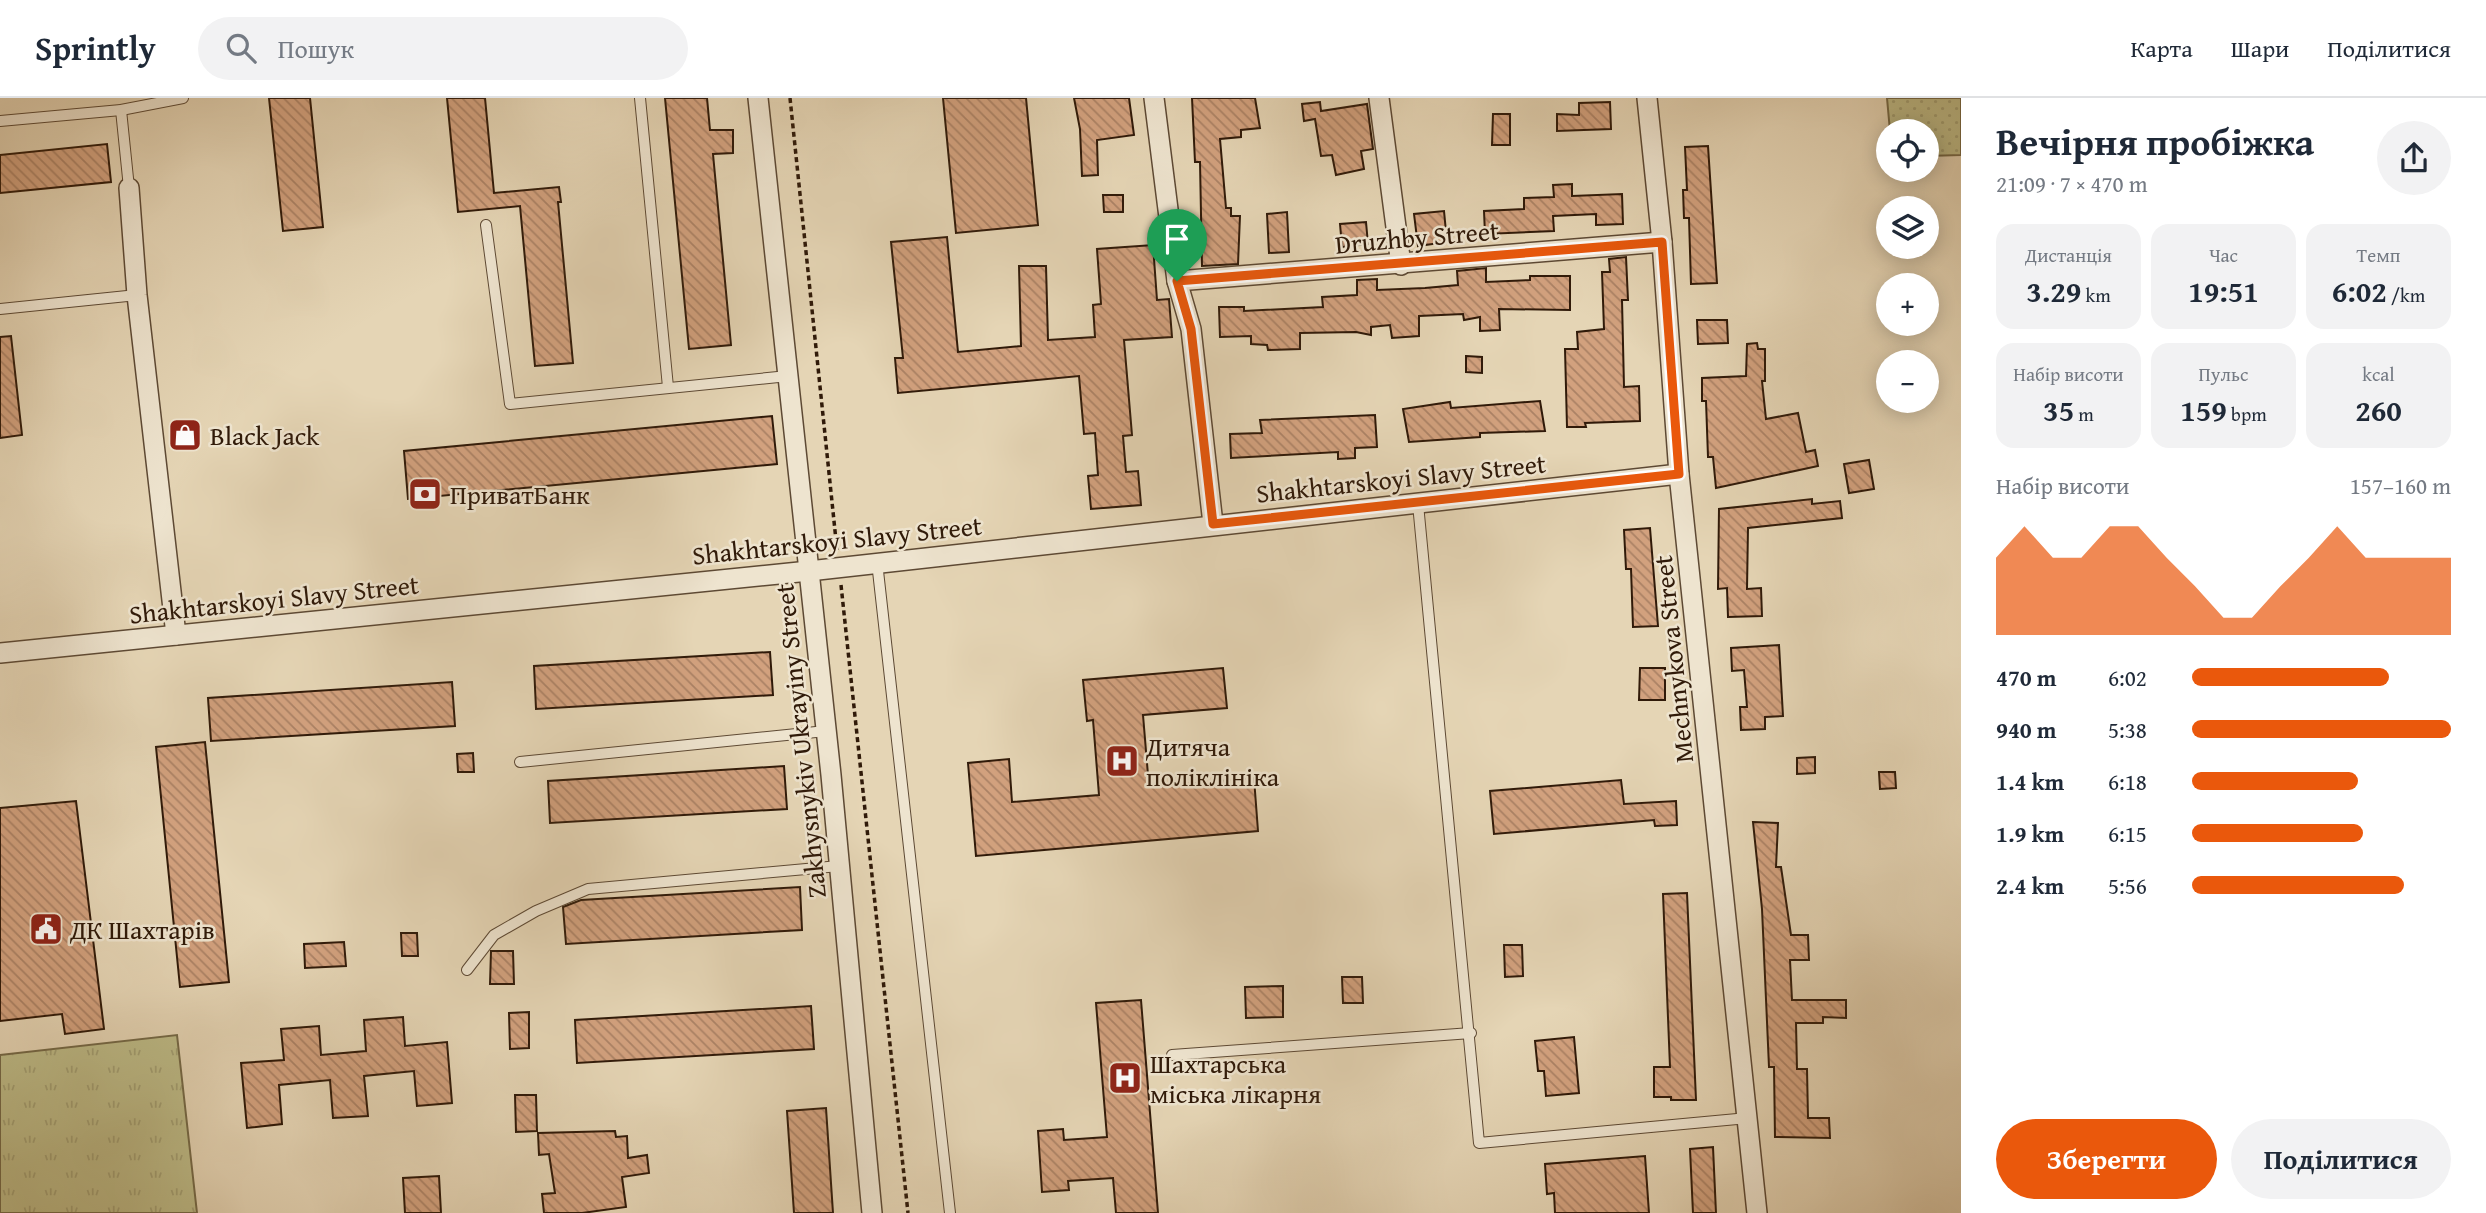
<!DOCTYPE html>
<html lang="uk">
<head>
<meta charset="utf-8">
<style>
  :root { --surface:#fff; --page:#f2f2f3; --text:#1f2937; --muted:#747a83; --line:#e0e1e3; --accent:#ea580c }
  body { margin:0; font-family:"Gentium Book Plus",serif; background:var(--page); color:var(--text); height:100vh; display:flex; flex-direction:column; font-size:26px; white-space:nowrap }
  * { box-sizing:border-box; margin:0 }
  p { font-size:23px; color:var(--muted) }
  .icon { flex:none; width:38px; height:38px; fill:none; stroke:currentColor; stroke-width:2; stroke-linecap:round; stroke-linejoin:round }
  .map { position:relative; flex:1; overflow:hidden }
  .side { display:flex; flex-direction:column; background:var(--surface); width:525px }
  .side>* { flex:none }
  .buttons { position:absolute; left:1876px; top:21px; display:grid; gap:14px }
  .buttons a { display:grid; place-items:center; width:63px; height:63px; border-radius:50%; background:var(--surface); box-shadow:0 4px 18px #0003; font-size:35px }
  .pin { position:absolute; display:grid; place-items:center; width:60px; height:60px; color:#fff; margin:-72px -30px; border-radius:50% 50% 50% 0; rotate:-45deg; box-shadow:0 0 7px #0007 }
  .pin .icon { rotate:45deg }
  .round { display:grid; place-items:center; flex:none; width:74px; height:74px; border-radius:37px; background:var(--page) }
  .headline { display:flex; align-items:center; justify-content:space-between; height:119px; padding:0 35px }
  h1 { font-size:38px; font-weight:700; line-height:52px }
  .figures { display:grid; grid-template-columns:repeat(3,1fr); gap:10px; height:119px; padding:7px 35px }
  .figures div { display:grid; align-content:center; border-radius:18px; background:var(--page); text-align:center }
  .figures b { font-size:30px; font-weight:700 }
  .figures small { font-size:19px; font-weight:400 }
  .figures p { font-size:19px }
  .chart { height:196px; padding:14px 35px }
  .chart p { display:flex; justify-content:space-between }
  .chart svg { width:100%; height:126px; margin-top:7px; fill:var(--accent); opacity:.7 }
  .cta { display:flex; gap:14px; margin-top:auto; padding:14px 35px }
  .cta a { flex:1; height:80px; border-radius:42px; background:var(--accent); color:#fff; font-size:28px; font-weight:700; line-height:80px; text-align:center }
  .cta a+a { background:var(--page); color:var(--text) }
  ul { padding:0 35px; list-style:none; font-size:23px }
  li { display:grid; grid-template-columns:112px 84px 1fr; align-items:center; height:52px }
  li i { height:18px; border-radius:9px; background:var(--accent) }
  header { display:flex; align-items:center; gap:42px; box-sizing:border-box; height:98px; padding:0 35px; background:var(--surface); border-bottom:2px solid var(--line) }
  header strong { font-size:33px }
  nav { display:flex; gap:38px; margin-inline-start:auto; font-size:24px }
  .search { width:490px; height:63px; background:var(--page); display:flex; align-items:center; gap:18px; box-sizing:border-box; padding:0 24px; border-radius:38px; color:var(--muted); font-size:26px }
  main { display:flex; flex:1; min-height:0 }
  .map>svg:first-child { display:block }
</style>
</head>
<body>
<header>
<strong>Sprintly</strong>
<div class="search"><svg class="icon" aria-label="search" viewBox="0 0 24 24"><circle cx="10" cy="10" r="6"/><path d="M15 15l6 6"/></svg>Пошук</div>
<nav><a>Карта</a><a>Шари</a><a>Поділитися</a></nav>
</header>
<main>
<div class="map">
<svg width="1961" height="1115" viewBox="0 0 1961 1115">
  <defs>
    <pattern id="grass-tufts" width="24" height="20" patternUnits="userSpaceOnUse" patternTransform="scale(1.75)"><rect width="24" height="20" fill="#bdbb88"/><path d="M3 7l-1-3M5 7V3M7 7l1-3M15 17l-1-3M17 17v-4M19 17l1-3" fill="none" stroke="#a3a074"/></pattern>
    <pattern id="garden-dots" width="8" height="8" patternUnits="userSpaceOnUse" patternTransform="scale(1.75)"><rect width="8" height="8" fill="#bdbb88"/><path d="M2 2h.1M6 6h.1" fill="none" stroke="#a3a074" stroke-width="1.8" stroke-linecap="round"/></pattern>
    <pattern id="building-back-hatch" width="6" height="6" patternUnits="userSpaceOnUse" patternTransform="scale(1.75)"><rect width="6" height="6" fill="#d2a17e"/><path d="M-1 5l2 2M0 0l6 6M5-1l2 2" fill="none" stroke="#ab8265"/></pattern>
  </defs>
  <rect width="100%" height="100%" fill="#e5d5b5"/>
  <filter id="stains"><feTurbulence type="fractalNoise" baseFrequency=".00286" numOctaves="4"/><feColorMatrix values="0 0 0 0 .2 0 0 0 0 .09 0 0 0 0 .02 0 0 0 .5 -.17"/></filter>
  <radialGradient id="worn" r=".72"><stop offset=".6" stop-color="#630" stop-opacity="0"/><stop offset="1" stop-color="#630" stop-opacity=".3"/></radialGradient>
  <!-- grass -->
  <path fill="url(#grass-tufts)" stroke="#766a48" stroke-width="2" d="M177,937L197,1115H0V957Z"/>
  <!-- garden -->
  <path fill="url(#garden-dots)" stroke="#766a48" stroke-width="2" d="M1887,0H1961V57L1927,58V33H1890Z"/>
  <!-- building -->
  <g fill="url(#building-back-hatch)" stroke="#301a09" stroke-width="2">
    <path d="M269,0H310L323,129L283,133Z"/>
    <path d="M447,0H485L494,95L559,89L561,104H558L573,265L535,268L520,108L458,114Z"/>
    <path d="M665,0H707L710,32H733V55L713,56L731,247L689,251Z"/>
    <path d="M943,0H1026L1038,127L956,135Z"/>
    <path d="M1074,0H1129L1134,37L1097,42L1098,77L1082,78L1080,31Z"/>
    <path d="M1192,0H1255L1260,30L1241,32V39L1220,41L1226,110H1231V118H1240L1238,166L1202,168L1200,64H1195Z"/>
    <path d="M1320,4L1321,13L1367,6L1373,51L1361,53L1364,71L1336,77L1332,57L1321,58L1315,21L1304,23L1302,6Z"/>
    <path d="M1610,4L1611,31L1557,33V16L1579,17V5Z"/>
    <path d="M1493,16H1510V47H1492Z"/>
    <path d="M107,46L111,84L0,95V57Z"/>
    <path d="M1708,48L1717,185L1691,186L1689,120H1684L1683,92H1687L1685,49Z"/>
    <path d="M1572,86V98L1622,96L1623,126L1596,127V116L1553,118L1554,133L1485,136L1484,113L1524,111V100L1554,99L1553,87Z"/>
    <path d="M1103,97H1123V114H1104Z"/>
    <path d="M1444,113L1447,144L1418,148L1414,116Z"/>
    <path d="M1287,114L1289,154L1269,155L1267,116Z"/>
    <path d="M1366,124L1368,146L1342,149L1340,126Z"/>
    <path d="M947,139L958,254L1021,248L1019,168H1046L1048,242L1095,239L1093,207L1101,206L1097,151L1153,147L1157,202L1169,201L1172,239L1124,242L1132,337L1123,338L1126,374L1138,373L1141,407L1091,411L1088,378L1098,377L1095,335L1084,336L1079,278L898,295L895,260H903L891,144Z"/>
    <path d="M1626,159L1628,202H1622L1624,289L1639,288L1640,323L1585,325L1586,329H1567L1565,251H1578L1577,234L1604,231L1602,174H1610L1609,161Z"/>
    <path d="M1486,170V184L1530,182V178H1570V212L1499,211L1500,232L1480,233V219L1464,222L1463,216L1419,218V238L1392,240L1390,227L1371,229V237L1356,234L1300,235V251L1268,252L1267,247L1251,246V238L1220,239L1219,209H1244V213L1323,209L1322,199L1357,197V182L1377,181V192L1425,190L1458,187L1457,173Z"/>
    <path d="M1697,222H1727L1728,245L1698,246Z"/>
    <path d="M11,238L22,337L0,340V239Z"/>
    <path d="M1757,245L1758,251H1765V283H1762L1766,321L1798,315L1806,354L1815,352L1818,368L1716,390L1713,359H1708L1706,303H1702V280L1746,278L1747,246Z"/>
    <path d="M1466,258L1482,259V275L1466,274Z"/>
    <path d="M1540,303L1545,333L1480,335V339L1409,344L1403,311L1450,304L1451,310Z"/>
    <path d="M1375,317L1377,349L1355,350V360L1338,361V354L1231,360L1230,336L1262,335L1260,322Z"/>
    <path d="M772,318L777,366L408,401L404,353Z"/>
    <path d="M1869,362L1874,391L1849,395L1844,366Z"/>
    <path d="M1812,401V406L1840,403L1842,420L1748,430L1747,491L1761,490L1762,518L1728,519L1727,490L1718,491L1719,411Z"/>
    <path d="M1650,430L1658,528L1633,529L1631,471H1626L1624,432Z"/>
    <path d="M1779,547L1783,618L1765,619V631L1741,632L1740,609H1747L1744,572L1732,573L1731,550Z"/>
    <path d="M770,554L773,597L536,611L534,568Z"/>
    <path d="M1223,570L1227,610L1143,617L1149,689L1254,680L1258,733L976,758L968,665L1009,661L1012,704L1099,697L1093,622L1087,623L1083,582Z"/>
    <path d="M1640,570H1665V602H1639Z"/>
    <path d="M452,584L455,628L211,643L208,600Z"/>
    <path d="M205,644L229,884L180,889L156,649Z"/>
    <path d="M473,655L474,674H458L457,656Z"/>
    <path d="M1815,659V675L1797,676V660Z"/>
    <path d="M784,668L787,711L550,725L548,683Z"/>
    <path d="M1879,674H1895L1896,690L1880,691Z"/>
    <path d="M1621,682L1624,706L1676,703L1677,727L1655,728L1654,722L1494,736L1490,693Z"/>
    <path d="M76,703L104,931L65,936L62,916L0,923V710Z"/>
    <path d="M1753,724L1778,725L1776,769H1781L1791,837H1808L1809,862H1790L1792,902H1846V920L1823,919V925H1796L1797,971H1807L1808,1020H1829L1830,1040L1775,1039L1774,969H1769L1762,811Z"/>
    <path d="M800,789L802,832L566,846L563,809L581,802Z"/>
    <path d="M1687,795L1696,1002H1671V999H1654V969H1670L1663,796Z"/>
    <path d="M401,835H417L418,858H402Z"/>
    <path d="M344,844L346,868L305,870L304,846Z"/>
    <path d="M1504,847H1522L1523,878L1505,879Z"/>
    <path d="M491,853H513L514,886H490Z"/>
    <path d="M1342,879H1362L1363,905H1343Z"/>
    <path d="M1283,888V919L1246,920L1245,889Z"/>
    <path d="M1141,902L1158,1115H1116L1113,1080L1068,1083L1069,1092L1042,1094L1038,1033L1063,1031L1064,1042L1107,1039L1096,905Z"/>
    <path d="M811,908L814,951L577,965L575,922Z"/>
    <path d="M529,914V950L510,951L509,915Z"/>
    <path d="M403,919L405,948L447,944L452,1005L417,1008L414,973L364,978L368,1018L333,1020L330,982L279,987L282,1026L247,1030L241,965L284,962L281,931L319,928L321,957L366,953L364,922Z"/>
    <path d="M1574,939L1579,995L1546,998L1544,973H1538L1535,943Z"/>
    <path d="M515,997H536L537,1033L516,1034Z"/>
    <path d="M826,1010L833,1115H794L787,1013Z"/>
    <path d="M615,1033L616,1039L627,1038L628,1060L647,1057L649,1075L622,1079L626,1109L582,1115H544L542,1096L555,1095L549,1056L539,1057L538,1035Z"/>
    <path d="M1713,1049L1716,1115H1693L1690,1051Z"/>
    <path d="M1645,1058L1649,1115H1555L1554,1095L1547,1096L1545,1066Z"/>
    <path d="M439,1078L441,1115H405L403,1080Z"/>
  </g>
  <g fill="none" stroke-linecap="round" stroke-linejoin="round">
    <defs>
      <g id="lane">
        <path d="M640,0L668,289"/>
        <path d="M121,12L129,90"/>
        <path d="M0,23L121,12L183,0"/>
        <path d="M486,127L510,306L788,278"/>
        <path d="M0,211L137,197"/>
        <path d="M1418,406L1479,1045L1748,1020"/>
        <path d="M877,464L950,1115"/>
        <path d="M520,664L826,633"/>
        <path d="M467,872L494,837L536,813L588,791L839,768"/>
        <path d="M1172,957L1471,935"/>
      </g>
      <g id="street">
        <path d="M758,0L831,677L872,1115"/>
        <path d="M1154,0L1177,183L1191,231L1213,426"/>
        <path d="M1379,0L1401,167"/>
        <path d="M1647,0L1662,144L1679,376L1757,1115"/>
        <path d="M129,90L137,197L176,537"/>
        <path d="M1177,183L1662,144"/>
        <path d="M0,555L809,473L1679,376"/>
      </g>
    </defs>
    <!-- lane casing -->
    <use href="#lane" stroke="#5d4934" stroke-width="12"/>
    <!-- street casing -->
    <use href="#street" stroke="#5d4934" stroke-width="22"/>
    <!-- path -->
    <g stroke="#301a09" stroke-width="3.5" stroke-dasharray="5 3.5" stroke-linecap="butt">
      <path d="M790,0L837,452"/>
      <path d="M841,487L908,1115"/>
    </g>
    <!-- lane -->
    <use href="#lane" stroke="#eee4cf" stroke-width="10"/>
    <!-- street -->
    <use href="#street" stroke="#eee4cf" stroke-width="19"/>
  </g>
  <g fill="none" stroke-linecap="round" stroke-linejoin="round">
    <defs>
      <path id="route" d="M1662,144L1679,376L1213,426L1191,231L1177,183Z"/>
    </defs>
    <!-- route casing -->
    <use href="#route" stroke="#fff" stroke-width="14"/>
    <!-- route -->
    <use href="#route" stroke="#ea580c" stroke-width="9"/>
  </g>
  <!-- icons -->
  <defs>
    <symbol id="shop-square" viewBox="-11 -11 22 22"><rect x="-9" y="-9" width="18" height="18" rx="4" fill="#8f2418" stroke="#eee4cf"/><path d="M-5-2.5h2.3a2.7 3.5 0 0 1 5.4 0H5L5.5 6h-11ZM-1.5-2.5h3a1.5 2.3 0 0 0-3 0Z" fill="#fff"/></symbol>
    <symbol id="bank-square" viewBox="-11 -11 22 22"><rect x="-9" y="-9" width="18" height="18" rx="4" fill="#8f2418" stroke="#eee4cf"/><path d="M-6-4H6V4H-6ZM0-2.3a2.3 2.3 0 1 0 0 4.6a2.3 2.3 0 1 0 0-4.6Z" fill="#fff"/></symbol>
    <symbol id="hospital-square" viewBox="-11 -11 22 22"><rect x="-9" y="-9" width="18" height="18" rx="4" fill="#8f2418" stroke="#eee4cf"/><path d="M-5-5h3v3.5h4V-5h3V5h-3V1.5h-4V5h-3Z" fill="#fff"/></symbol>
    <symbol id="civic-square" viewBox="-11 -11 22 22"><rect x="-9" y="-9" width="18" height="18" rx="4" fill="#8f2418" stroke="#eee4cf"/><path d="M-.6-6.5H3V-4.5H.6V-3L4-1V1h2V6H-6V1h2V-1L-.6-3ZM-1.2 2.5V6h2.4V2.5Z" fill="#fff"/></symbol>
  </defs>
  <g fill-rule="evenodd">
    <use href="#shop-square" x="166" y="318" width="38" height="38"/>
    <use href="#bank-square" x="406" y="377" width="38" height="38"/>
    <use href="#hospital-square" x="1103" y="644" width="38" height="38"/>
    <use href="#civic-square" x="27" y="812" width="38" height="38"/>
    <use href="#hospital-square" x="1106" y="961" width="38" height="38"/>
  </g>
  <g text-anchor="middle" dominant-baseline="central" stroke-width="5" stroke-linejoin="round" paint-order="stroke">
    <!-- street labels -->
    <g font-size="26" fill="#301a09" stroke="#eee4cf">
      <text transform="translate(1417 139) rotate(-5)">Druzhby Street</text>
      <text transform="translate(1401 380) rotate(-6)">Shakhtarskoyi Slavy Street</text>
      <text transform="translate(837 442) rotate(-6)">Shakhtarskoyi Slavy Street</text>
      <text transform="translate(274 501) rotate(-6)">Shakhtarskoyi Slavy Street</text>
      <text transform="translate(1673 561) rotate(-96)">Mechnykova Street</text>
      <text transform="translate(800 643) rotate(-96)">Zakhysnykiv Ukrayiny Street</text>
    </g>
    <!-- poi labels -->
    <g font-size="26" fill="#301a09" stroke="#eee4cf" text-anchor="start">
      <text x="210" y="337">Black Jack</text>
      <text x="450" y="396">ПриватБанк</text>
      <text x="1146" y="648">Дитяча<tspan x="1146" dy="30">поліклініка</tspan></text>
      <text x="70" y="831">ДК Шахтарів</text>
      <text x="1150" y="965">Шахтарська<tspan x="1150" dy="30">міська лікарня</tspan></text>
    </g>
  </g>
  <rect width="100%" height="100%" filter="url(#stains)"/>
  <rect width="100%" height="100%" fill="url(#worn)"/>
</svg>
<div class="buttons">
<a><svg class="icon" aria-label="locate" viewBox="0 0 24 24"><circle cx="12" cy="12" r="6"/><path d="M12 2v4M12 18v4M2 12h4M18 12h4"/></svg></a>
<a><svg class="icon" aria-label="layers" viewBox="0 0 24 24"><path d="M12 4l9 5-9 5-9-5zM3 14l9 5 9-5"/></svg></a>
<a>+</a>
<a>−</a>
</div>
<div class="pin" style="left:1177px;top:183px;background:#1e9e55"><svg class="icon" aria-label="arrive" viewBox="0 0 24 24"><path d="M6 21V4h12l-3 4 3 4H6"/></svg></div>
</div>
<section class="side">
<div class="headline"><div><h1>Вечірня пробіжка</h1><p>21:09 · 7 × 470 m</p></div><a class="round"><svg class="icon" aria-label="share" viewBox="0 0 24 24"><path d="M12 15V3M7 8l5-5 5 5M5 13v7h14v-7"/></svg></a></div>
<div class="figures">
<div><p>Дистанція</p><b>3.29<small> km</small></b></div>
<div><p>Час</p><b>19:51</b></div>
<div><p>Темп</p><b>6:02<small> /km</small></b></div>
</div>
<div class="figures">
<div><p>Набір висоти</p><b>35<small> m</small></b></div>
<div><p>Пульс</p><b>159<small> bpm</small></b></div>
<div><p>kcal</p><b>260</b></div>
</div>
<div class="chart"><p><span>Набір висоти</span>157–160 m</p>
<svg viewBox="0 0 160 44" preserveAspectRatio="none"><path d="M0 44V17L10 6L20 17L30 17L40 6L50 6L60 17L70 27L80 38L90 38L100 27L110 17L120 6L130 17L140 17L150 17L160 17V44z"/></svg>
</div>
<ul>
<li><b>470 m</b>6:02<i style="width:76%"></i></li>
<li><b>940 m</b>5:38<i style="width:100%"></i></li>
<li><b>1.4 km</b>6:18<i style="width:64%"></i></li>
<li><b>1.9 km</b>6:15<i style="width:66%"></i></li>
<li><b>2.4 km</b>5:56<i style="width:82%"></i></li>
</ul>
<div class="cta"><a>Зберегти</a><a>Поділитися</a></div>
</section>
</main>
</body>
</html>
